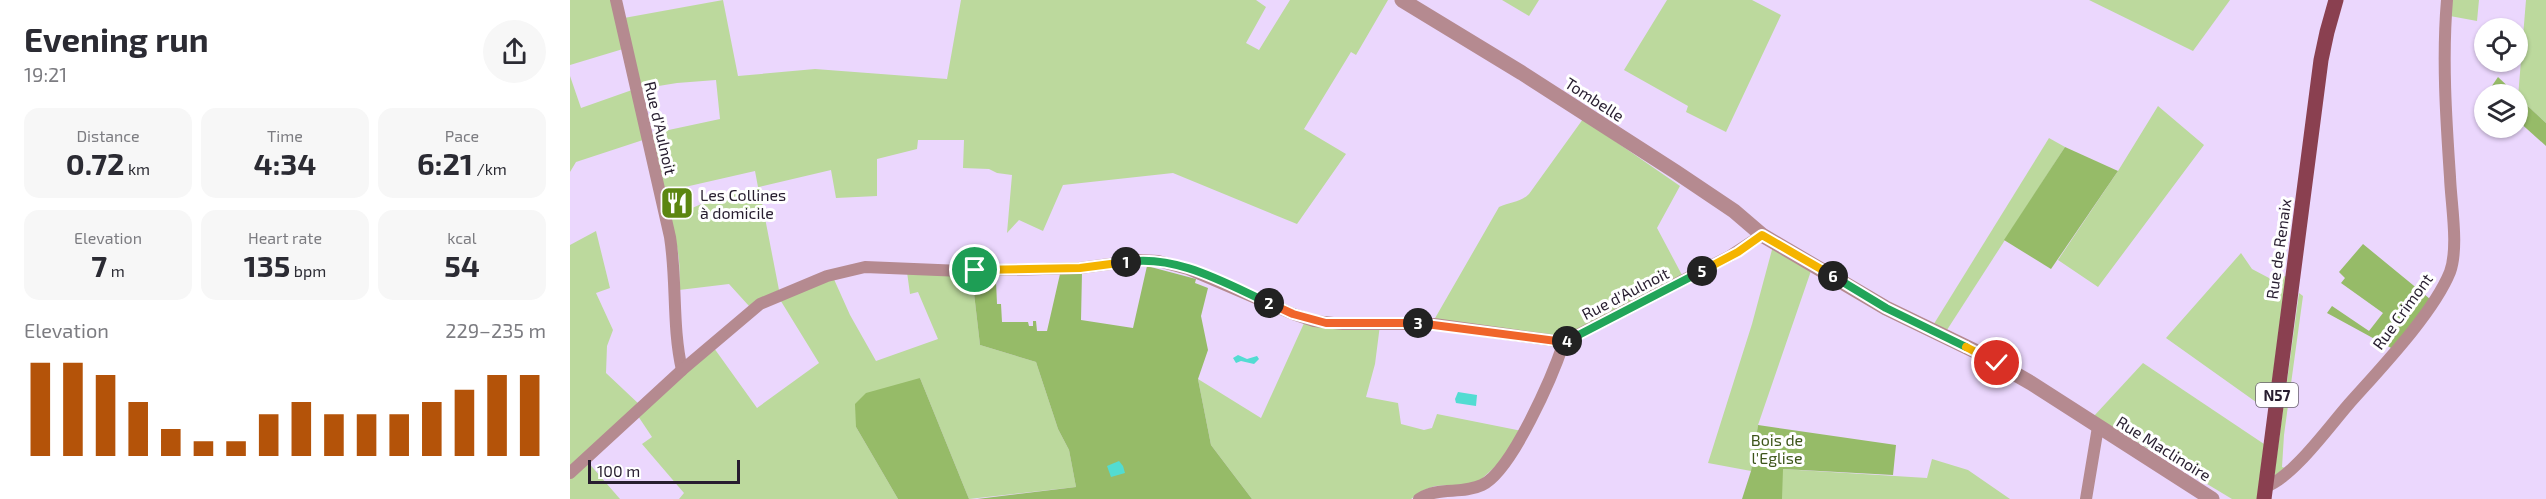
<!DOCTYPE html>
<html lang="en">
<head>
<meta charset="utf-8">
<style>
  :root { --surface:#fff; --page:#f7f7f7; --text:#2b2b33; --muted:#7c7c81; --accent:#b45309 }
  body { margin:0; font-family:"Exo 2",sans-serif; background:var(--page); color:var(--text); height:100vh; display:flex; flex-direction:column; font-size:22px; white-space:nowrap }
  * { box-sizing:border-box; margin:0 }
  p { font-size:20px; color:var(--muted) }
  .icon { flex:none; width:33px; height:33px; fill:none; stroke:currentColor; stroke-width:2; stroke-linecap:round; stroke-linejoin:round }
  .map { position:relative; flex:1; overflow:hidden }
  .drawer { display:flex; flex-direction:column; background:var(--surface); width:570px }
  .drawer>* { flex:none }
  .buttons { position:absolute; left:1904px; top:18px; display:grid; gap:12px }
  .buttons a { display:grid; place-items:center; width:54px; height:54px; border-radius:50%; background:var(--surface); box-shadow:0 2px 4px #0004; font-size:30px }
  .scale { position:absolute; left:18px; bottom:15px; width:152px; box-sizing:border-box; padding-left:6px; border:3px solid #271d2f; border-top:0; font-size:16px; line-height:21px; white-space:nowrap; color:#271d2f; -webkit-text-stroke:4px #fff; paint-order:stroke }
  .pin { position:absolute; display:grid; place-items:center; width:51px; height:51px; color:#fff; margin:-26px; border:3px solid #fff; border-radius:50%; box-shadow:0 2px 6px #0007 }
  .km { position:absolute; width:30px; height:30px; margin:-15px; border-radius:50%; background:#222; color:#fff; font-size:16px; line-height:30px; text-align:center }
  .round { display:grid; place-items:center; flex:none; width:63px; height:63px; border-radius:32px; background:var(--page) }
  .head { display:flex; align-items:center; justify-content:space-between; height:102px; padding:0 24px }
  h1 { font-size:33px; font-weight:700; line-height:45px }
  .metrics { display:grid; grid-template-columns:repeat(3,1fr); gap:9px; height:102px; padding:6px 24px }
  .metrics div { display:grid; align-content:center; border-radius:15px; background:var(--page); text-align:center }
  .metrics b { font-size:30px; font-weight:700 }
  .metrics small { font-size:16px; font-weight:400 }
  .metrics p { font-size:16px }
  .chart { height:168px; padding:12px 24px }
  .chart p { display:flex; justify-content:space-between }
  .chart svg { width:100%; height:108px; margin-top:6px; stroke:var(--accent); stroke-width:6 }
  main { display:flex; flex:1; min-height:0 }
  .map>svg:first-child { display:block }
</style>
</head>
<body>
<main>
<section class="drawer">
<div class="head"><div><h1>Evening run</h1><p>19:21</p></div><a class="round"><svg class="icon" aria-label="share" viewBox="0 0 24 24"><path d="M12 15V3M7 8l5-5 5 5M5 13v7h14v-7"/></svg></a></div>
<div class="metrics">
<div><p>Distance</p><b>0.72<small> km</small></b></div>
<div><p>Time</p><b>4:34</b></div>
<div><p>Pace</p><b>6:21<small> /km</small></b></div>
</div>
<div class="metrics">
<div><p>Elevation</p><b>7<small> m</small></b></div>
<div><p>Heart rate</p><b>135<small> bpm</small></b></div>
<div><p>kcal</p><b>54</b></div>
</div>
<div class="chart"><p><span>Elevation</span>229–235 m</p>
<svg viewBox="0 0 160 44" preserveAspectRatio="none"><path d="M5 44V6M15 44V6M25 44V11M35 44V22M45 44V33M55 44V38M65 44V38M75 44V27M85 44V22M95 44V27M105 44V27M115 44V27M125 44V22M135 44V17M145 44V11M155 44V11"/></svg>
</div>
</section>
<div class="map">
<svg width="1976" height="499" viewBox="0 0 1976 499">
  <rect width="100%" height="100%" fill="#ebd7fd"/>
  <!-- green -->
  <g fill="#bcd99d">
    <path d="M0,0H41L53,49L0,65Z"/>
    <path d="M153,0L168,76L245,69L377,79L391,0H686L696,7L676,43L689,50L720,0H818L786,55L781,52L734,129L776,154L727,224L603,173L493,185L473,231L449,220L437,233L442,175L427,173L419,169L393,168L394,140H348L347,149L307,159V196L266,198L261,170L189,187L209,290L179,306L159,284L109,290C111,263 108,243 99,218L143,199L188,187L185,171L93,192L80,134L150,119L146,80L107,83L70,89L54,18Z"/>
    <path d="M932,0H969L959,16Z"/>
    <path d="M1097,0H1182L1211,15L1156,132L1116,112L1118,106L1054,70Z"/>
    <path d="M1519,0H1660L1623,51Z"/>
    <path d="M1881,0H1909L1907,21L1880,16Z"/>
    <path d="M1956,0H1976V123L1948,97Z"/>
    <path d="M0,76L11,108L62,90L73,140L6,162L0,172Z"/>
    <path d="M1588,106L1634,145L1528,287L1488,260L1548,171Z"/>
    <path d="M1013,119L1110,186L1087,228L1112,275L1010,329L993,335H978L864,320L929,207C940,202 950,203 959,194Z"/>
    <path d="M1479,138L1495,147L1375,333L1362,327Z"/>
    <path d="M26,231L40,288L26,293L43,330L37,346L36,373L71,406L0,469V245Z"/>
    <path d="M1203,246L1242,268L1188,425L1181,471L1138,463L1182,324Z"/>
    <path d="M1671,253L1682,269L1699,278L1709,295L1712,277L1716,276L1699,405L1695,402L1693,407L1596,338Z"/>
    <path d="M337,272L402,276L410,345L466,362L488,429L499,450L506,487L399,499L350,378L286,427L328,499H109L114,493L72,444L82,437L68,416L144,348L187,408L249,363L209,298L263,277L280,315L306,361L368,339L348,292L340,294Z"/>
    <path d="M1729,293L1733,296L1714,435L1712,467L1715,468L1704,476Z"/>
    <path d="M735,321L810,325L805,364L796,397L828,403L831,424L854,430L862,428L867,414L952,431L928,464L906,484L865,486L854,490L841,499H682L641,445L628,379L691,418Z"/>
    <path d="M1573,363L1694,444L1687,499H1662L1524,416Z"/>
    <path d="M1362,459L1398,470L1440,499H1212V469L1357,478Z"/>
    <path d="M17,461L50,499H0V476Z"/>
  </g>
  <!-- forest -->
  <g fill="#96bb68">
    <path d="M1928,77L1946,94L1917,93Z"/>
    <path d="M1947,96L1976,123V146L1947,120Z"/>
    <path d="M1495,147L1548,171L1481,269L1434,240Z"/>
    <path d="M1793,244L1860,299L1823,349L1757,313L1762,306L1799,331L1813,313L1771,283L1775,278L1769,272Z"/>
    <path d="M577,266L626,279L625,283L638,288L631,316L638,350L628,379L641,445L682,499H407L506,487L499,450L488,429L466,362L410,345L402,276L426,281L427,304H431L432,322H458L459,326H463V321H466L467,331H477L490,274L512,272L511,320L563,328Z"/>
    <path d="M350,378L399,499H328L286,427L285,404L296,393Z"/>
    <path d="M1188,425L1326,445L1323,475L1213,469L1212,499H1172L1181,471Z"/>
  </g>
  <!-- water -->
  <g fill="#52dcd2">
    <path d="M668,355L677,359L687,356L689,359L684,364L671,361L666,363L663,358Z"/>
    <path d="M888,392L907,395L906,406L886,403L885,399Z"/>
    <path d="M549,461L553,466L555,473L541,477L537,466Z"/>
  </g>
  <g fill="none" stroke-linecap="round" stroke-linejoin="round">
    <!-- minor -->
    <g stroke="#b58a90" stroke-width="12">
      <path d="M46,0L100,237C107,281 102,327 112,370"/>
      <path d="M0,473L112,370L190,304L257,276L295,267L392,271L510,268L570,260L588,261L618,269L723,314L744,321L773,324H864L994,342L1160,256L1192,235"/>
      <path d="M1695,487C1722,478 1758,428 1778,405C1809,370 1863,314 1880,272C1889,247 1881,204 1880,177C1876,118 1872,58 1877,0"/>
      <path d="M849,499C869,486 891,495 912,485C942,471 983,375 994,342"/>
      <path d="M1516,499L1528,427"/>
    </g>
    <!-- tertiary -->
    <path stroke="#b58a90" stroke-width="15" d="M832,0L952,73L1106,172L1164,211L1192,235L1316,308L1407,352L1461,383L1642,499"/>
    <!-- primary -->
    <path stroke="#8a4050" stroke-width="15" d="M1694,499L1751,60L1757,32L1766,0"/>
  </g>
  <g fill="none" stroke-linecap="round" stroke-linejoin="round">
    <defs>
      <path id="split-1" d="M405,270L510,268L556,262"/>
      <path id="split-2" d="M556,262C606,254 655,283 699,303"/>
      <path id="split-3" d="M699,303L723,314L756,323H848"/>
      <path id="split-4" d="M848,323L994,342L997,341"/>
      <path id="split-5" d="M997,341L1132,271"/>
      <path id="split-6" d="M1132,271L1168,252L1192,235L1263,276"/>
      <path id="split-7" d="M1263,276L1316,308L1396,347"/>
      <path id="split-8" d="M1396,347L1427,363"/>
    </defs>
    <!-- split-1 casing -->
    <use href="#split-1" stroke="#fff" stroke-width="12"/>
    <!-- split-2 casing -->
    <use href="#split-2" stroke="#fff" stroke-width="12"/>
    <!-- split-3 casing -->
    <use href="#split-3" stroke="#fff" stroke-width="12"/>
    <!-- split-4 casing -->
    <use href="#split-4" stroke="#fff" stroke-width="12"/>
    <!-- split-5 casing -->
    <use href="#split-5" stroke="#fff" stroke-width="12"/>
    <!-- split-6 casing -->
    <use href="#split-6" stroke="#fff" stroke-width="12"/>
    <!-- split-7 casing -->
    <use href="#split-7" stroke="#fff" stroke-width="12"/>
    <!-- split-8 casing -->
    <use href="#split-8" stroke="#fff" stroke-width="12"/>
    <!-- split-1 -->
    <use href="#split-1" stroke="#f5b400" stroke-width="8"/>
    <!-- split-2 -->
    <use href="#split-2" stroke="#22a559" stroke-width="8"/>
    <!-- split-3 -->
    <use href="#split-3" stroke="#f0652b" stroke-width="8"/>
    <!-- split-4 -->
    <use href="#split-4" stroke="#f0652b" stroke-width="8"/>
    <!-- split-5 -->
    <use href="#split-5" stroke="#22a559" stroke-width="8"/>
    <!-- split-6 -->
    <use href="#split-6" stroke="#f5b400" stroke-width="8"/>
    <!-- split-7 -->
    <use href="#split-7" stroke="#22a559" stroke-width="8"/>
    <!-- split-8 -->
    <use href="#split-8" stroke="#f5b400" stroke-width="8"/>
  </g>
  <!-- icons -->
  <defs>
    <symbol id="restaurant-square" viewBox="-11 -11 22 22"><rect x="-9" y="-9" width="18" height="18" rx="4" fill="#5c8611" stroke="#fff"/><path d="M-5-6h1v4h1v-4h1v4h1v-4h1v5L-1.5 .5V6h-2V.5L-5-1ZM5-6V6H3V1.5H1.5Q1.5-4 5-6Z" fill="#fff"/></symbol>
  </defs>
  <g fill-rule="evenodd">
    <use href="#restaurant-square" x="88" y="184" width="38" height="38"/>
  </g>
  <g text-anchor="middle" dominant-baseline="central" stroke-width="6" stroke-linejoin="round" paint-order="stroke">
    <!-- shield labels -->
    <rect fill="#fff" stroke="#68616d" stroke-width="1.5" x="1686" y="383" width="42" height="24" rx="4.5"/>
    <g font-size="15" font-weight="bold" fill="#271d2f">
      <text x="1707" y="395">N57</text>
    </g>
    <!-- street labels -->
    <g font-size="16" fill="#271d2f" stroke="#fff">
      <text transform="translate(1025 99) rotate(33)">Tombelle</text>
      <text transform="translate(91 128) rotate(77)">Rue d'Aulnoit</text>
      <text transform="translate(1708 249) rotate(-82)">Rue de Renaix</text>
      <text transform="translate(1055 293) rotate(-27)">Rue d'Aulnoit</text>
      <text transform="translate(1832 311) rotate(-54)">Rue Crimont</text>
      <text transform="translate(1594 448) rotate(32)">Rue Maclinoire</text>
    </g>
    <!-- poi labels -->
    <g font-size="16" fill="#271d2f" stroke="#fff" text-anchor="start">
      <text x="130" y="194">Les Collines<tspan x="130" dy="18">à domicile</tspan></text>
    </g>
    <!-- park labels -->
    <g font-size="16" fill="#3d551a" stroke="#fff">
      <text x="1207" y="439">Bois de<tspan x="1207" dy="18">l'Eglise</tspan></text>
    </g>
  </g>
</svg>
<div class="buttons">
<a><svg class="icon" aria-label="locate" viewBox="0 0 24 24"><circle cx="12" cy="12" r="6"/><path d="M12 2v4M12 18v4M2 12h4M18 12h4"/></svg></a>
<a><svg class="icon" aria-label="layers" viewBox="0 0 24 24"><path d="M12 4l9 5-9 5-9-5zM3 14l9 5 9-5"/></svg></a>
</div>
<div class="scale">100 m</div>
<div class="pin" style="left:405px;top:270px;background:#1e9e55"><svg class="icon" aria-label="arrive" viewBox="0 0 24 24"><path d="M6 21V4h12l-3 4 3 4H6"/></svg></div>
<div class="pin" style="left:1427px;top:363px;background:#d93025"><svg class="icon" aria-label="check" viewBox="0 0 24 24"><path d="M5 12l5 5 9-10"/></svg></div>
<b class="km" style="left:556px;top:262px">1</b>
<b class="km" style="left:699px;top:303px">2</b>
<b class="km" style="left:848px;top:323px">3</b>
<b class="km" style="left:997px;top:341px">4</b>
<b class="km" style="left:1132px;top:271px">5</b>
<b class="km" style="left:1263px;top:276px">6</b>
</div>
</main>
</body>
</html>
